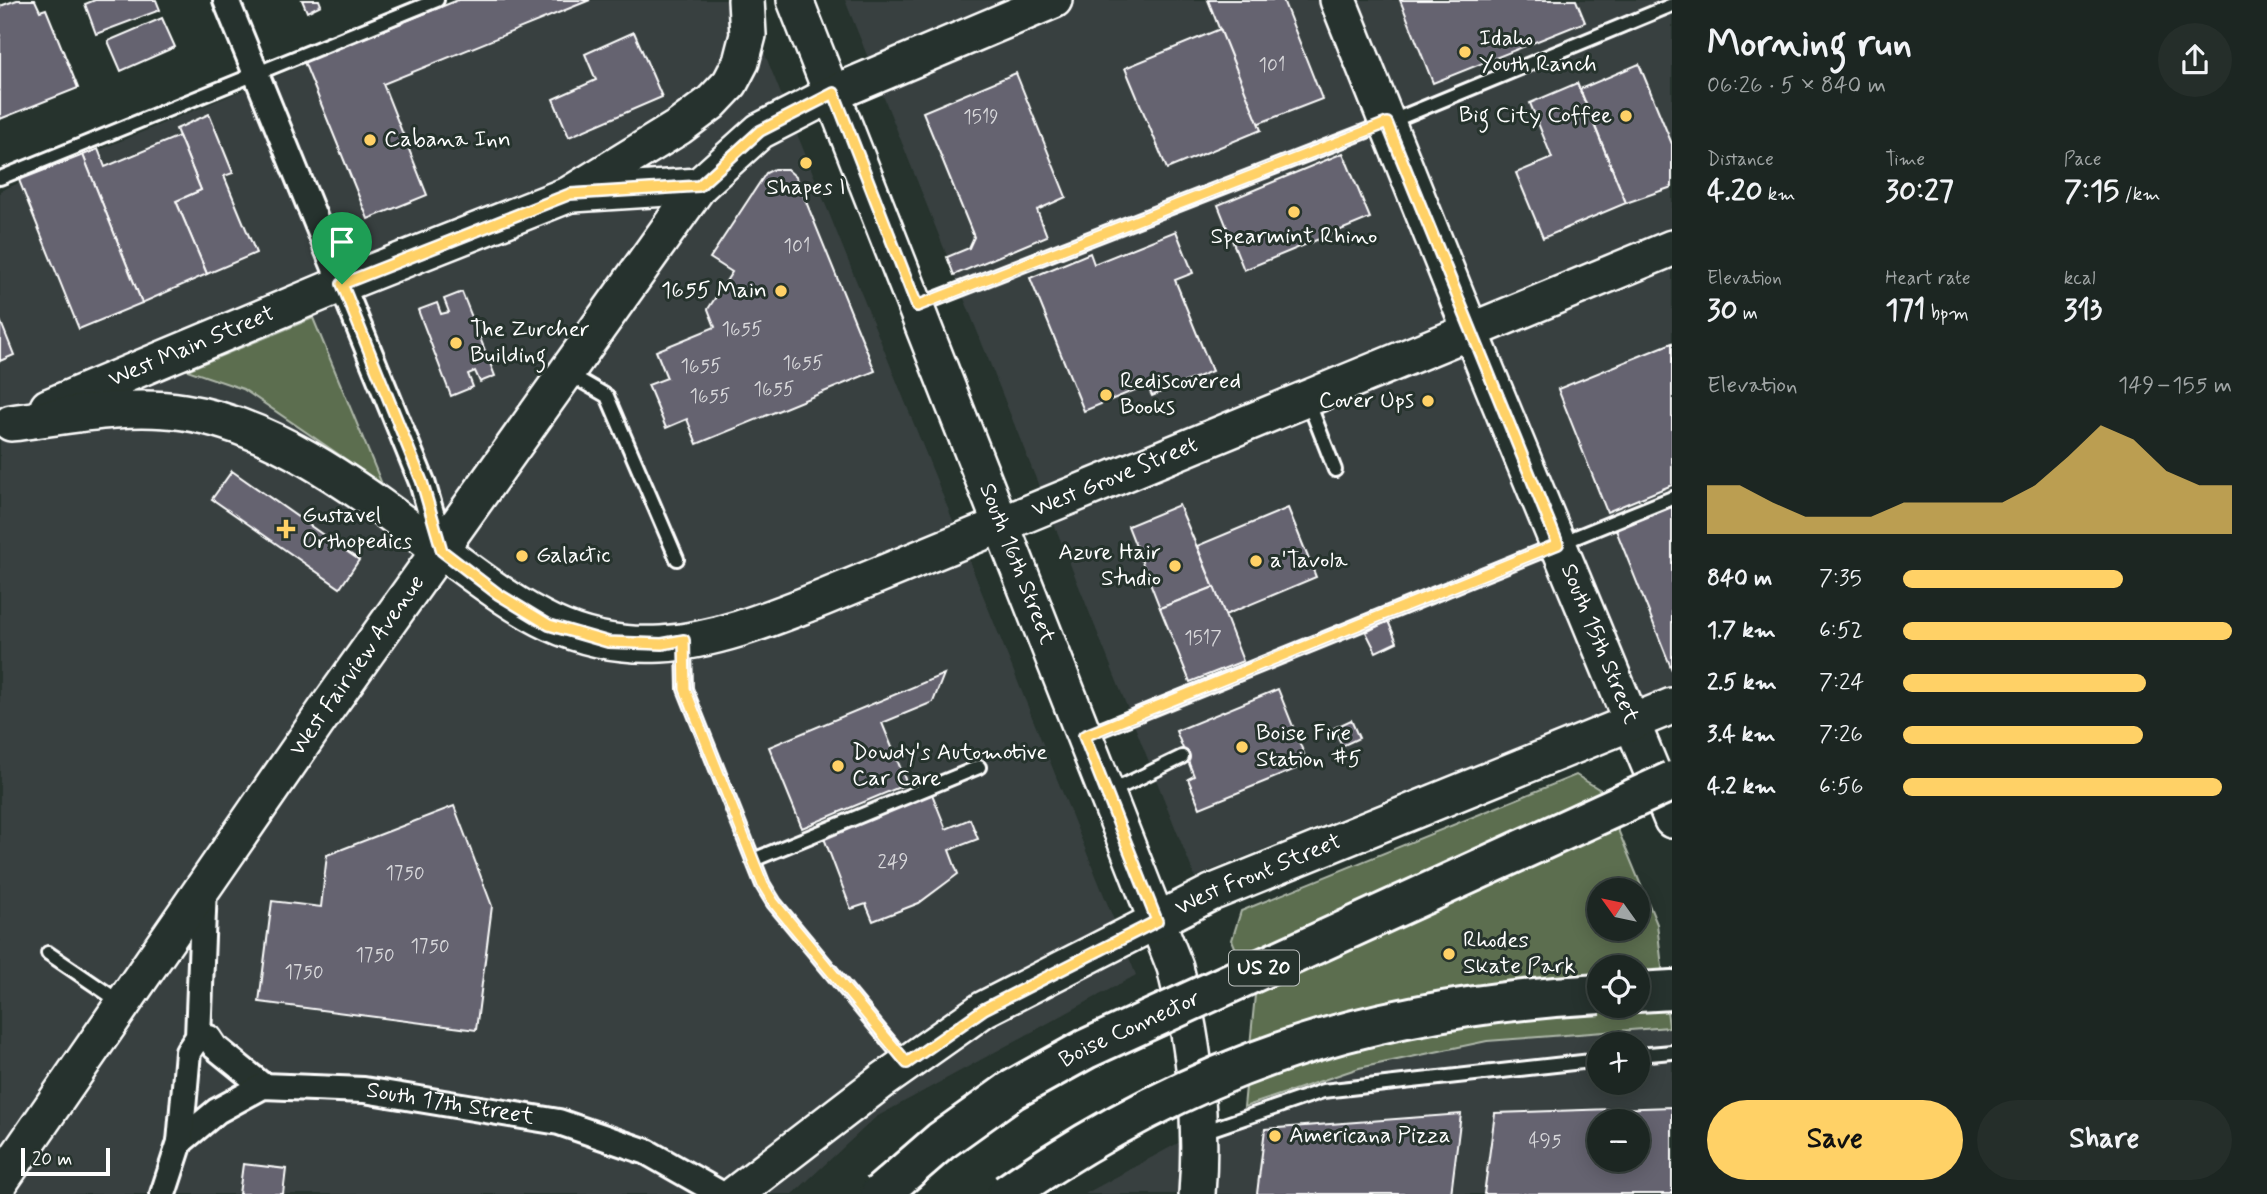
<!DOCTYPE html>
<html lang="en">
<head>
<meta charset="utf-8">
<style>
  :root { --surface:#1c2622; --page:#252e2a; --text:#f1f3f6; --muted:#a0a5a5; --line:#3a4340; --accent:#ffd166 }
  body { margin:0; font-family:Mynerve,sans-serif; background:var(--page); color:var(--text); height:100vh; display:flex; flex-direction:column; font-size:26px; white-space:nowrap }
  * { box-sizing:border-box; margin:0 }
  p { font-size:23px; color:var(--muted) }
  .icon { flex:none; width:38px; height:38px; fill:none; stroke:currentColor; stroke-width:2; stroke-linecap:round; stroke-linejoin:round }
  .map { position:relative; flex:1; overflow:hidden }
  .drawer { display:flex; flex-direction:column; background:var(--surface); width:595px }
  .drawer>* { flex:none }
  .needle { width:46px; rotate:303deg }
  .controls { position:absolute; left:1587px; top:878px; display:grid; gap:14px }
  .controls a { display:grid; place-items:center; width:63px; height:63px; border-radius:50%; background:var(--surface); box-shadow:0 4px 18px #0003,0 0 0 2px var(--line); font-size:35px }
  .scale { position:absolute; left:21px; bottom:18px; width:89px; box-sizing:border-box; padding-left:7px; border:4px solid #fff; border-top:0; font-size:19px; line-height:24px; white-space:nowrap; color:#fff; -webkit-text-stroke:5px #26332d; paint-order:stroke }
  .pin { position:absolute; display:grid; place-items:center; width:60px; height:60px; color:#fff; margin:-72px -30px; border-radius:50% 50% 50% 0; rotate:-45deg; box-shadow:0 0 7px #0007 }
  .pin .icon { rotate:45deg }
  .round { display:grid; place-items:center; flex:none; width:74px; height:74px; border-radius:37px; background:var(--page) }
  .head { display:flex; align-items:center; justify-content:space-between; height:119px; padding:0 35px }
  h1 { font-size:38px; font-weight:700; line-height:52px }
  .stats { display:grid; grid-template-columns:repeat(3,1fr); gap:10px; height:119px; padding:7px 35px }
  .stats div { display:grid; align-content:center }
  .stats b { font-size:30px; font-weight:700 }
  .stats small { font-size:19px; font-weight:400 }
  .stats p { font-size:19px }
  .chart { height:196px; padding:14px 35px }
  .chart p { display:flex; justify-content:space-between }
  .chart svg { width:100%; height:126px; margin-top:7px; fill:var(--accent); opacity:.7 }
  .primary-button { display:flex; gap:14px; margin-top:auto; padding:14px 35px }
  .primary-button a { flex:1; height:80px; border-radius:42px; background:var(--accent); color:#111; font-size:28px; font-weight:700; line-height:80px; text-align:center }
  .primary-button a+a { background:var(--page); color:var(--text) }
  ul { padding:0 35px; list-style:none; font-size:23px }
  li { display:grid; grid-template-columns:112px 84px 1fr; align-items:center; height:52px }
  li i { height:18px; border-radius:9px; background:var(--accent) }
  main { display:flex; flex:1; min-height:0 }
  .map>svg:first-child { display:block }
</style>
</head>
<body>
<main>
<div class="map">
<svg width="1672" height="1194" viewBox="0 0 1672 1194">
  <rect width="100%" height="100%" fill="#26332d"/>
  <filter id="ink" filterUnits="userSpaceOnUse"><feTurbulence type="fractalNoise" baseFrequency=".0143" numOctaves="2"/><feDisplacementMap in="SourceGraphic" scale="14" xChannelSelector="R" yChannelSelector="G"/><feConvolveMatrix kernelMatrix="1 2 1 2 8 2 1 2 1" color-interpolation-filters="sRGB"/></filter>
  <g filter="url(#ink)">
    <!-- built -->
    <g fill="#394141" fill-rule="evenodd">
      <path d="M460,0H743L1136,975L876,1117L793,1194H0V191Z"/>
      <path d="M845,0H1672V685L1195,877Z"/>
      <path d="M1669,1027L1672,1038V1194H1085L1244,1107L1359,1068L1487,1041ZM1600,1045H1638V1083H1600ZM1600,1122H1638V1160H1600Z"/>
    </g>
    <!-- green -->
    <g fill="#5b6e50" stroke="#adb6a8" stroke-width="2" fill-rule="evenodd">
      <path d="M313,318L382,484L243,389L187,370Z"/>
      <path d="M1576,775L1602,791L1657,924L1669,1027L1487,1041L1359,1068L1244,1107L1255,995L1232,940L1241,911ZM1600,891H1638V929H1600ZM1600,968H1638V1006H1600Z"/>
    </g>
    <!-- building -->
    <g fill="#656370" stroke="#fff" stroke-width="2" fill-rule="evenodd">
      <path d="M17,0H35L40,11L46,9L78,88L0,119V6Z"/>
      <path d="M95,0H156L160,10L96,34L85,4Z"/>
      <path d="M302,0H319L321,5L307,12Z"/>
      <path d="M458,0H590L383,84L427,195L368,219L304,62Z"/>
      <path d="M1208,0H1283L1322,99L1257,124Z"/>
      <path d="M1400,0H1576L1585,22L1433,83Z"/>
      <path d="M162,18L175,47L121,71L108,41Z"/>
      <path d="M1220,29L1261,130L1167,169L1125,68Z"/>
      <path d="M634,32L662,97L569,137L553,99L596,80L585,54Z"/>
      <path d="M1639,64L1672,144V187L1626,203L1580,89Z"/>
      <path d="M1016,73L1066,197L1037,210L1047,236L954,275L947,257L969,248L974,237L923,112Z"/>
      <path d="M1577,83L1626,203L1543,238L1516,173L1552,158L1530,103Z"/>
      <path d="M209,114L233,173L224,176L256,253L207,274L176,201L201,190L176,129Z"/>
      <path d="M179,136L201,190L176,201L207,274L142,303L83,155L98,149L105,167Z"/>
      <path d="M1343,153L1370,218L1244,270L1218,205Z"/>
      <path d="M83,155L142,303L79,329L19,180Z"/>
      <path d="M774,169H787L796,177L875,371L697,444L687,419L666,428L648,385L667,378L656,351L715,327L708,309L732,272L710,258L766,173Z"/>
      <path d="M1176,231L1193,273L1175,280L1212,371L1152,396L1147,385L1084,411L1030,278L1090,253L1094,264Z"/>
      <path d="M462,292L495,376L480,382L475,371L468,374L473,387L451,396L418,310L437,303L441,314L449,312L444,299Z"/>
      <path d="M0,320L14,355L0,361Z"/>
      <path d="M1672,343V485L1607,512L1558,389Z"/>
      <path d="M232,471L359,560L340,588L212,499Z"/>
      <path d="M1179,505L1214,587L1160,608L1128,526Z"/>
      <path d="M1672,507V670L1616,530Z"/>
      <path d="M1288,508L1316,577L1225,615L1197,546Z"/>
      <path d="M1214,587L1243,661L1190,682L1160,608Z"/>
      <path d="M1388,621L1397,642L1376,652L1366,632Z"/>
      <path d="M944,674L933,702L882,723L907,784L802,828L769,747Z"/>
      <path d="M1278,689L1308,764L1200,808L1188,779L1194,776L1176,731Z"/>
      <path d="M1351,720L1359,738L1342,746L1334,728Z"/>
      <path d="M932,794L946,829L970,819L978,839L949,850L958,874L919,903L873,921L866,904L851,909L824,838Z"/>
      <path d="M454,806L492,906L476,1030L259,1002L272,901L321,907L327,855Z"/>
      <path d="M1672,1107V1194H1484L1495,1113ZM1600,1122H1638V1160H1600Z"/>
      <path d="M1461,1114L1451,1194H1257L1265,1129Z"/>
      <path d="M243,1164L286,1169L283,1194H239Z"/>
    </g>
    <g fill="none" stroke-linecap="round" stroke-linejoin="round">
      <defs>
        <g id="lane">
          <path d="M0,178L437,0"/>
          <path d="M917,306L1387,123L1672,5"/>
          <path d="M569,374L607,396L677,559"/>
          <path d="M1308,401L1335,470"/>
          <path d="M684,644L685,689L763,885L774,903L905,1061"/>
          <path d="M1085,736L1672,498"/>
          <path d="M1110,792L1182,757"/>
          <path d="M753,860L979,767"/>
          <path d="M48,953L120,1002"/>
          <path d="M1638,1055L1672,1052"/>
          <path d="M1203,1132L1323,1091L1600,1060"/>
        </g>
        <g id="street">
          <path d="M226,0L422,482L442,551"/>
          <path d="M198,1037L209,1038L215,1047L263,1086"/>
          <path id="s1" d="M180,1142L217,1111L263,1086L364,1090L559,1122L647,1152L721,1194"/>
          <path d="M163,1194L180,1142L188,1052L198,1037L204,887"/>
        </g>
        <g id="secondary">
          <path id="s2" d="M795,0L1175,967C1194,1043 1203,1115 1197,1194"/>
          <path id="s3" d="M1338,0L1487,372L1672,820"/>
          <path d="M573,194L699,186"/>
          <path id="s4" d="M48,407L342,284L570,194L679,127L711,103L730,83L741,62L748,35L746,0"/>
          <path id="s5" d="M11,423C67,416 128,403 184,412C281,427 366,496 443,552C514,604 567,649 661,644C716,641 772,618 823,598L1672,248"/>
          <path id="s6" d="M0,1182L325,711L699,186L760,131L834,93L1054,0"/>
          <path id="s7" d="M735,1194L882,1081L984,1009L1211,893L1672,706"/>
        </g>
        <path id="highway" d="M1638,992L1672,990"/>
      </defs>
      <!-- lane casing -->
      <use href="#lane" stroke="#fff" stroke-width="18"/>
      <!-- street casing -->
      <use href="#street" stroke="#fff" stroke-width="30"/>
      <!-- secondary casing -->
      <use href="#secondary" stroke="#fff" stroke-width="40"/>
      <!-- highway casing -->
      <use href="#highway" stroke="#fff" stroke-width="44"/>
      <!-- lane -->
      <use href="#lane" stroke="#26332d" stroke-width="12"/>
      <!-- street -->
      <use href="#street" stroke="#26332d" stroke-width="24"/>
      <!-- secondary -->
      <use href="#secondary" stroke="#26332d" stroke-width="35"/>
      <!-- highway -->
      <use href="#highway" stroke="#26332d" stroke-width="38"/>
      <defs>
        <g id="highway-bridge">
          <path id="s8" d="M880,1194L941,1141L1012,1090L1086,1049L1672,781"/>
          <path d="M1007,1194C1195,1063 1372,1006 1600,994"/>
        </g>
      </defs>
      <!-- highway-bridge casing -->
      <use href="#highway-bridge" stroke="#fff" stroke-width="44" stroke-linecap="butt"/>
      <!-- highway-bridge -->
      <use href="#highway-bridge" stroke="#26332d" stroke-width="38"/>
    </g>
  </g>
  <g fill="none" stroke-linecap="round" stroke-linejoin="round" filter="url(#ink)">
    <defs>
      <path id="route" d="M834,93L917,306L1387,123L1558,544L1084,736L1157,921L984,1009L907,1063L774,903L763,885L685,689L684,640L662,644L608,642L549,625L498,594L442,551L422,482L342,284L570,194L699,186L760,131Z"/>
    </defs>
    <!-- route casing -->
    <use href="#route" stroke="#fff" stroke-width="14"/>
    <!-- route -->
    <use href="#route" stroke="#ffd166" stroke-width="9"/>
  </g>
  <!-- markers -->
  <g fill="#ffd166" stroke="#26332d" stroke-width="2.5">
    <circle cx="1465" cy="52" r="7"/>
    <circle cx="1626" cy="116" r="7"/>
    <circle cx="370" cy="140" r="7"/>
    <circle cx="806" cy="163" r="7"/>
    <circle cx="1294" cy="212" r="7"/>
    <circle cx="781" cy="291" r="7"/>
    <circle cx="456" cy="343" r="7"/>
    <circle cx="1106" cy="395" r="7"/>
    <circle cx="1428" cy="401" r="7"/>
    <path d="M282.5 518.5h7v7h7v7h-7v7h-7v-7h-7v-7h7z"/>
    <circle cx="522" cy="556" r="7"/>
    <circle cx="1256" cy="561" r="7"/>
    <circle cx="1175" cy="566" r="7"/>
    <circle cx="1242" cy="747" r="7"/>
    <circle cx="838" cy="766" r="7"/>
    <circle cx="1449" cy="954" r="7"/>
    <circle cx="1275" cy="1136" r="7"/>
  </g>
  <g text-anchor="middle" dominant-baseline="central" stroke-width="6" stroke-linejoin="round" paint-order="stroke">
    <!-- number labels -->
    <g font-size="19" fill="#d8d8db">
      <text x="1272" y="65">101</text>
      <text x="981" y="117">1519</text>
      <text x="797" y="246">101</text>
      <text x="742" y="329">1655</text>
      <text x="803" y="363">1655</text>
      <text x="701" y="366">1655</text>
      <text x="774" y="389">1655</text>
      <text x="710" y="396">1655</text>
      <text x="1203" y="638">1517</text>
      <text x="893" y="862">249</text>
      <text x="405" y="873">1750</text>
      <text x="430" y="946">1750</text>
      <text x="375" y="955">1750</text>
      <text x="304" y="972">1750</text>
      <text x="1545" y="1141">495</text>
    </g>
    <!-- shield labels -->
    <rect fill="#26332d" stroke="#bec2c0" stroke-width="2" x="1229" y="950.5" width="70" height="35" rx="5"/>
    <g font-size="21" font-weight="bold" fill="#fff">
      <text x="1264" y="968">US 20</text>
    </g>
    <!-- poi labels -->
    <g font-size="23" fill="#fff" stroke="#26332d" text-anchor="start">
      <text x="1479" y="39">Idaho<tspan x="1479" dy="26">Youth Ranch</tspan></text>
      <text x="1612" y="116" text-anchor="end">Big City Coffee</text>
      <text x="384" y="140">Cabana Inn</text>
      <text x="806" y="188" text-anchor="middle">Shapes I</text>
      <text x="1294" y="237" text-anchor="middle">Spearmint Rhino</text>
      <text x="767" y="291" text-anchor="end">1655 Main</text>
      <text x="470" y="330">The Zurcher<tspan x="470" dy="26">Building</tspan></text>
      <text x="1120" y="382">Rediscovered<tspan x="1120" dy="26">Books</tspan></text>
      <text x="1414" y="401" text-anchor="end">Cover Ups</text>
      <text x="302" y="516">Gustavel<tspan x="302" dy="26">Orthopedics</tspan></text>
      <text x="1161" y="553" text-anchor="end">Azure Hair<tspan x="1161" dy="26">Studio</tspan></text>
      <text x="536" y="556">Galactic</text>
      <text x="1270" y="561">a'Tavola</text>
      <text x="1256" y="734">Boise Fire<tspan x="1256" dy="26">Station #5</tspan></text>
      <text x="852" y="753">Dowdy's Automotive<tspan x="852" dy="26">Car Care</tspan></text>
      <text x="1463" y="941">Rhodes<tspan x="1463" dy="26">Skate Park</tspan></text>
      <text x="1289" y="1136">Americana Pizza</text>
    </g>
    <!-- street labels -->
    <g font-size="23" fill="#fff" stroke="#26332d">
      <text stroke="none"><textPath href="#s4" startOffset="156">West Main Street</textPath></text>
      <text stroke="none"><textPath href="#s5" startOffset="1199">West Grove Street</textPath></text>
      <text stroke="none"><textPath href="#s2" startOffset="606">South 16th Street</textPath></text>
      <text stroke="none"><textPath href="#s3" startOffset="695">South 15th Street</textPath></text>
      <text stroke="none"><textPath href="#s6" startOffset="628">West Fairview Avenue</textPath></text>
      <text stroke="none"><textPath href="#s7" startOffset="616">West Front Street</textPath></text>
      <text stroke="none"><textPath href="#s8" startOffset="301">Boise Connector</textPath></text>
      <text stroke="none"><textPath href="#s1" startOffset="289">South 17th Street</textPath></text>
    </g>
  </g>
</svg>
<div class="controls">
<a><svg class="needle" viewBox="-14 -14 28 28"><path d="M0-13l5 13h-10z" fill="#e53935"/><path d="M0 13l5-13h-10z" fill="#a0a5a5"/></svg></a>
<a><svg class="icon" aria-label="locate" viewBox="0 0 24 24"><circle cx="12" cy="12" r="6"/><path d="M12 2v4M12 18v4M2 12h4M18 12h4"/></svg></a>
<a>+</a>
<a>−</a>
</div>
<div class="scale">20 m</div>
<div class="pin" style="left:342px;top:284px;background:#1e9e55"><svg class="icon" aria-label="arrive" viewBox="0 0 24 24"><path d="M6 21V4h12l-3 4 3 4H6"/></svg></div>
</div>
<section class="drawer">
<div class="head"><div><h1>Morning run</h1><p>06:26 · 5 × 840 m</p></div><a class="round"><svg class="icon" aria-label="share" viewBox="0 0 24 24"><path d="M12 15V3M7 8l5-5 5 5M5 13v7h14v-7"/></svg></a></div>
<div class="stats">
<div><p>Distance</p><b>4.20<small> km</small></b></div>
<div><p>Time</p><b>30:27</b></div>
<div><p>Pace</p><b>7:15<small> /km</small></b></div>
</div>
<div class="stats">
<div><p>Elevation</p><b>30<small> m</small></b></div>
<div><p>Heart rate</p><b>171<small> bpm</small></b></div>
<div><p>kcal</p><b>313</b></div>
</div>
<div class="chart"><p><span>Elevation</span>149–155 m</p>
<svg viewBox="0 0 160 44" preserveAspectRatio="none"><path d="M0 44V27L10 27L20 33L30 38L40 38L50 38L60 33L70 33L80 33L90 33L100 27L110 17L120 6L130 11L140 22L150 27L160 27V44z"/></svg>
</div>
<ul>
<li><b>840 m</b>7:35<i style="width:67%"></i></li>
<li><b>1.7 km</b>6:52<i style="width:100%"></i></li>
<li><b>2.5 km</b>7:24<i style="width:74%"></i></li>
<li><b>3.4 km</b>7:26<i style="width:73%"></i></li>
<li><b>4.2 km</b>6:56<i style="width:97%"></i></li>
</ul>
<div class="primary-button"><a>Save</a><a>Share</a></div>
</section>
</main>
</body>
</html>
